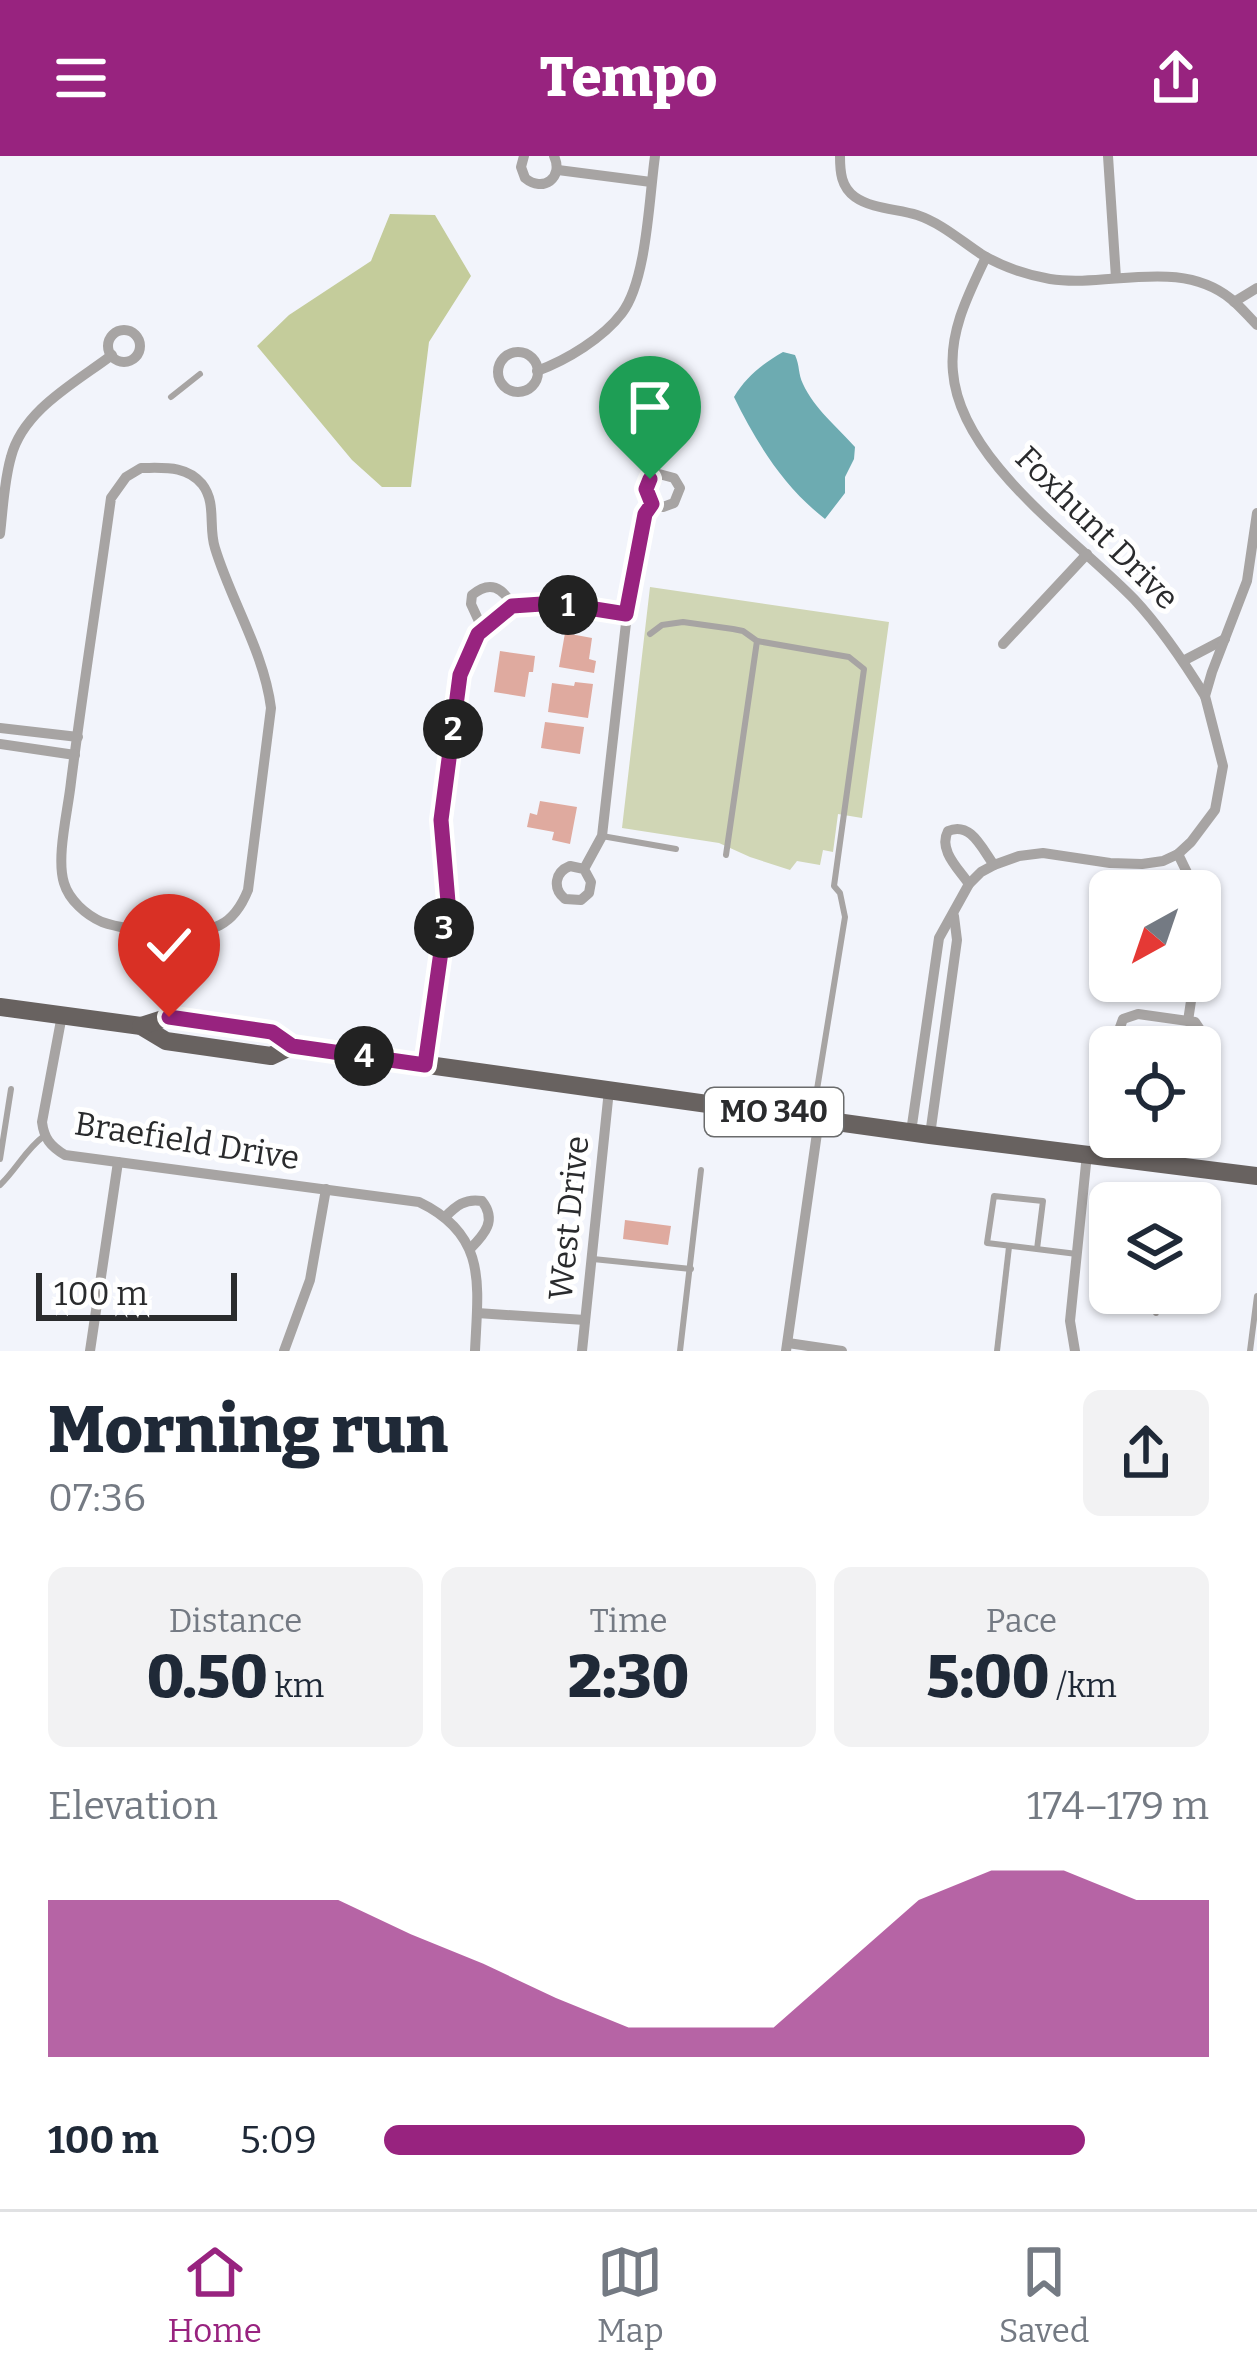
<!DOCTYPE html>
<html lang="en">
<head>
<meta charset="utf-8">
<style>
  :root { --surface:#fff; --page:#f2f2f3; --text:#1f2937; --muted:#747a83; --line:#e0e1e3; --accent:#98237f }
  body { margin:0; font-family:Bitter,serif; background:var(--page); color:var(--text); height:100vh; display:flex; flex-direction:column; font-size:45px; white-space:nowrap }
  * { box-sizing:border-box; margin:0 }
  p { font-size:39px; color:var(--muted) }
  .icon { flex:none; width:66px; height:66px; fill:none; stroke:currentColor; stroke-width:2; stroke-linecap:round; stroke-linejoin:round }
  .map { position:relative; height:1195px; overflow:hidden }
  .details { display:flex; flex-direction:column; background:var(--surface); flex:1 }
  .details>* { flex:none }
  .needle { width:78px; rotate:220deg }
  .buttons { position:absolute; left:1089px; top:714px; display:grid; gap:24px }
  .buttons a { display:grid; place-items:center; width:132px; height:132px; border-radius:18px; background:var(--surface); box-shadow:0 3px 9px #0004; font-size:60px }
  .scale { position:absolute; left:36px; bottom:30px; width:201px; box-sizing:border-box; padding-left:12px; border:6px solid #2a2b2d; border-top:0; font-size:33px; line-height:42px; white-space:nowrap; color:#2a2b2d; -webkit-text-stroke:9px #fff; paint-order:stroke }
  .pin { position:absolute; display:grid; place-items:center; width:102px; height:102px; color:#fff; margin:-123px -51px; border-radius:50% 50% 50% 0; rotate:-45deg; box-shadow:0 0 12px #0007 }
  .pin .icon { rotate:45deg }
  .km { position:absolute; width:60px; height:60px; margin:-30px; border-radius:50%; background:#222; color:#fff; font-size:33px; line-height:60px; text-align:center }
  .round { display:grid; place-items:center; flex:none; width:126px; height:126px; border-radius:18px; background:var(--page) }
  .head { display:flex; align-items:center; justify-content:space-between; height:204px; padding:0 48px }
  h1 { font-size:66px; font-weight:800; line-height:90px }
  .stats { display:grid; grid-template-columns:repeat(3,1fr); gap:18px; height:204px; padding:12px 48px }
  .stats div { display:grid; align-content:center; border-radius:18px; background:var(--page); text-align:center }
  .stats b { font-size:60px; font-weight:800 }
  .stats small { font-size:33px; font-weight:400 }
  .stats p { font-size:33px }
  .chart { height:336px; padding:24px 48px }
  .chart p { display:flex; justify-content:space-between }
  .chart svg { width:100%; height:216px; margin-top:12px; fill:var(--accent); opacity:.7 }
  ul { padding:0 48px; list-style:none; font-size:39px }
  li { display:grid; grid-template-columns:192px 144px 1fr; align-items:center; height:90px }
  li i { height:30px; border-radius:15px; background:var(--accent) }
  header { display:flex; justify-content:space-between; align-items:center; height:156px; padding:0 48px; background:var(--accent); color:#fff; font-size:54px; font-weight:800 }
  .tab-bar { display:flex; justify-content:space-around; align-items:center; height:168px; border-top:3px solid var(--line); background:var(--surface); font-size:33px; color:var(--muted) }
  .tab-bar a { display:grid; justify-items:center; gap:6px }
  .tab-bar .active { color:var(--accent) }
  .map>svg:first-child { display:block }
</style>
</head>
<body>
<header><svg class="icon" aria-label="menu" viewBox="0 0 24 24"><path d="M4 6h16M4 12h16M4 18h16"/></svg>Tempo<svg class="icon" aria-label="share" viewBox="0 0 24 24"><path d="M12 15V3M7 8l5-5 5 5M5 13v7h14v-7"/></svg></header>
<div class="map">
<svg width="1257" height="1195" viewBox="0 0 1257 1195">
  <rect width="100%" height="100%" fill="#f2f4fb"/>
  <!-- green -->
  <path fill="#d0d6b5" d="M650,431L889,466L862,662L838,658L833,696L823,694L820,709L797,705L790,714L750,701L719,687L622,672Z"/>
  <!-- forest -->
  <path fill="#c4cc9b" d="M390,58L435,59L471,120L429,186L411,331H382L352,304L257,190L289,159L371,105Z"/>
  <!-- water -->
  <path fill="#6dabb1" d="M783,196L795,199C800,210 798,218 803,228C814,252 837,271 855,291L854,303L845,321V337L825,363C784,331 757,288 734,241C746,221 762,208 783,196Z"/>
  <!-- building -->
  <g fill="#dfaa9f">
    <path d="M565,477L592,482L589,503L596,505L594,517L559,511Z"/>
    <path d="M500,495L535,500L533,516H529L525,541L494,536Z"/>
    <path d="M575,526L593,528L588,562L548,556L552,527L574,530Z"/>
    <path d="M545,566L584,571L580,598L541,592Z"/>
    <path d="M540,645L577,651L570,688L552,684L554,676L527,671L530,657L537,659Z"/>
    <path d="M625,1064L671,1070L668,1089L623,1083Z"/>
  </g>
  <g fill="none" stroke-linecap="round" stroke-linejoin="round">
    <!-- lane -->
    <g stroke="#a7a4a3" stroke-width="6">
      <path d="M171,241L200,218"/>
      <path d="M650,478L662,469L683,466L733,473L743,475L757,485L849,501L864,513L834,730L840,737L845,761L813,958"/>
      <path d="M602,680L676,693"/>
      <path d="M726,699L757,485"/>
      <path d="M0,1003L11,933"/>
      <path d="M0,1029C16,1014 26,993 44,980"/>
      <path d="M1037,1093L1043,1045L994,1040L987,1087L1077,1098"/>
      <path d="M593,1103L691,1113"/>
      <path d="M1156,1157L1159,1137"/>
      <path d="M680,1195L701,1014"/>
      <path d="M997,1195L1009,1091"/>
      <path d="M1250,1195L1257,1140"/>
    </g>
    <!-- street -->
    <g stroke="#a7a4a3" stroke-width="10">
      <path d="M524,0L521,11L525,22C543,37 564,22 554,0"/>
      <path d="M840,0C840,16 841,31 855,41C872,53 898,53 917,59C941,67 960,84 981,98C1001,110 1027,119 1050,123C1109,132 1179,101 1231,143C1240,150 1248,160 1257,169"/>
      <path d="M1108,0L1116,122"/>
      <path d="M558,14L651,26"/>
      <path d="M986,101C969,137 949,175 953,216C960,305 1076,383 1134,443C1162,473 1184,506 1205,540"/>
      <path d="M1234,146L1257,132"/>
      <circle cx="124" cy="190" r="16"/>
      <circle cx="518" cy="216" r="20"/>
      <path d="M537,215C567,204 603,182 622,157C647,124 649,42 655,0"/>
      <path d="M141,312C164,312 186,309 202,328C217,347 208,371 215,392C231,445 264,496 271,552L248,734C242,749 234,762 220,769C196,782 128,775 102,766C86,759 69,744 64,727C56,701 68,655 71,626C83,532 98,437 111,342L126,321Z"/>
      <path d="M0,378C3,353 4,325 11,301C23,254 75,227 112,199"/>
      <path d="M483,474L471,448L472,439C490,424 502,431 513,450"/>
      <path d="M1003,488L1087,398"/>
      <path d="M1183,505L1225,483"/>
      <path d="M0,572L78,581"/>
      <path d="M0,588L75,599"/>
      <path d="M1178,698L1196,735"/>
      <path d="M584,713L591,726L589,737L581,744L565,743C552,732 555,716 570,710L584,713L602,680L627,458L645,358L653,348L647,339V328L659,318L674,322L680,332L674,347L663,351L653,348"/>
      <path d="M969,728C958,712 938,694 948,675C971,665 982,693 994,709"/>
      <path d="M1200,752V782"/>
      <path d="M62,859L42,966C44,982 50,990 65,999L419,1046C488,1079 478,1129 475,1195"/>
      <path d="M1188,865L1194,825"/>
      <path d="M1152,891L1125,884L1119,874L1123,863L1138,858L1195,866L1203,878L1197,891"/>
      <path d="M425,909L448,746L441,664L460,519L479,478L497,460L513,450L557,447L627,458"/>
      <path d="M911,976L939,782L969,728L981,716L994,709L1019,700L1043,697L1110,707L1142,708L1163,705L1178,698L1191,686L1215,654L1223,610L1205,540L1212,516L1247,425L1257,357"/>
      <path d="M930,979L957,784L954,760"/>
      <path d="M445,1061C456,1050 465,1042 482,1045C497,1064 485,1078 470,1093"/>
      <path d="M477,1157L585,1164"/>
      <path d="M788,1187L842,1195"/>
      <path d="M90,1195L118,1006"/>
      <path d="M284,1195L310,1124L326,1033"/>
      <path d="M582,1195L609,934"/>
      <path d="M786,1195L819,963"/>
      <path d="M1075,1195L1070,1165L1087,998"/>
    </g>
    <!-- primary -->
    <g stroke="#686260" stroke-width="18">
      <path d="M0,851L141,870L166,885L271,900L292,890"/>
      <path d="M141,870L169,861L273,876L292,890L930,979L1257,1020"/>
    </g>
  </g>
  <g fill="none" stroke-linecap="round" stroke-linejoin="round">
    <defs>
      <path id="route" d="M169,861L272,876L292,890L425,909L448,746L441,664L460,519L478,478L512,450L557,447L626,458L645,358L652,348L646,333L650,323"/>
    </defs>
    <!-- route casing -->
    <use href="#route" stroke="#fff" stroke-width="24"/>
    <!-- route -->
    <use href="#route" stroke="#98237f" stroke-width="15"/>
  </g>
  <g text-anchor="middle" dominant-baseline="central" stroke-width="10" stroke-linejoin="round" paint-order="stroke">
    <!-- shield labels -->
    <rect fill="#fff" stroke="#6a6b6c" stroke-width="3" x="705" y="932" width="138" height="48" rx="9"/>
    <g font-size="30" font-weight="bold" fill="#2a2b2d">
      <text x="774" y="956">MO 340</text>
    </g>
    <!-- street labels -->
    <g font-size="33" fill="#2a2b2d" stroke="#fff">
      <text transform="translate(1097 372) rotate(45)">Foxhunt Drive</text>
      <text transform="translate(187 985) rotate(9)">Braefield Drive</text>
      <text transform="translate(569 1062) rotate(-84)">West Drive</text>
    </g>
  </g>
</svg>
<div class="buttons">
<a><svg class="needle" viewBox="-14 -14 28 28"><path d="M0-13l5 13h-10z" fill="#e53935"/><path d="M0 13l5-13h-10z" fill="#747a83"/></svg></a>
<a><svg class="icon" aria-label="locate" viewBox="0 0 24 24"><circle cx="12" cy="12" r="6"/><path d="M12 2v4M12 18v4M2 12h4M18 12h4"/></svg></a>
<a><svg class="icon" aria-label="layers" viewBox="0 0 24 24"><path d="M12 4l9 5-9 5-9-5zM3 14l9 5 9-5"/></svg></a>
</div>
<div class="scale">100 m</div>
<div class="pin" style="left:650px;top:323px;background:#1e9e55"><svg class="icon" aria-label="arrive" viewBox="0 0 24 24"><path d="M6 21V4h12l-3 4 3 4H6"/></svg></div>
<div class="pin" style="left:169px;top:861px;background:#d93025"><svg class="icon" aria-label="check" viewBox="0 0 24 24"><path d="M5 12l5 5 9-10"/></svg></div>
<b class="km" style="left:568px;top:449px">1</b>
<b class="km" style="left:453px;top:573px">2</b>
<b class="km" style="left:444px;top:772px">3</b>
<b class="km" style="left:364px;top:900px">4</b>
</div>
<section class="details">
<div class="head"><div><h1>Morning run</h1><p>07:36</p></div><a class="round"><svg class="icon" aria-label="share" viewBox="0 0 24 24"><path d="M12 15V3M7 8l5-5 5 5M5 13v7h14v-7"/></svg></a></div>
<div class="stats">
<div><p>Distance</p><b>0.50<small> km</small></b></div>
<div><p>Time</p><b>2:30</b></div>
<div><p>Pace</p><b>5:00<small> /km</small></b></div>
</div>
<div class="chart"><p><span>Elevation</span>174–179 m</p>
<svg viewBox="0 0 160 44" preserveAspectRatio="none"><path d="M0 44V12L10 12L20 12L30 12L40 12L50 19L60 25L70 32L80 38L90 38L100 38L110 25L120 12L130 6L140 6L150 12L160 12V44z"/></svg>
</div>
<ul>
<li><b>100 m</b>5:09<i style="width:85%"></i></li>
</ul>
</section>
<nav class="tab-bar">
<a class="active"><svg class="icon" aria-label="home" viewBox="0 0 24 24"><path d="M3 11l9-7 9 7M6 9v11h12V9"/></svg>Home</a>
<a><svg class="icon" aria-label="map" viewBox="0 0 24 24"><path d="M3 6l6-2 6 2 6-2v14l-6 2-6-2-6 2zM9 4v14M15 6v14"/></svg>Map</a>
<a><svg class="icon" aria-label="saved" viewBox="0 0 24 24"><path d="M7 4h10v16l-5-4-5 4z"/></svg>Saved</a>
</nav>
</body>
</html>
